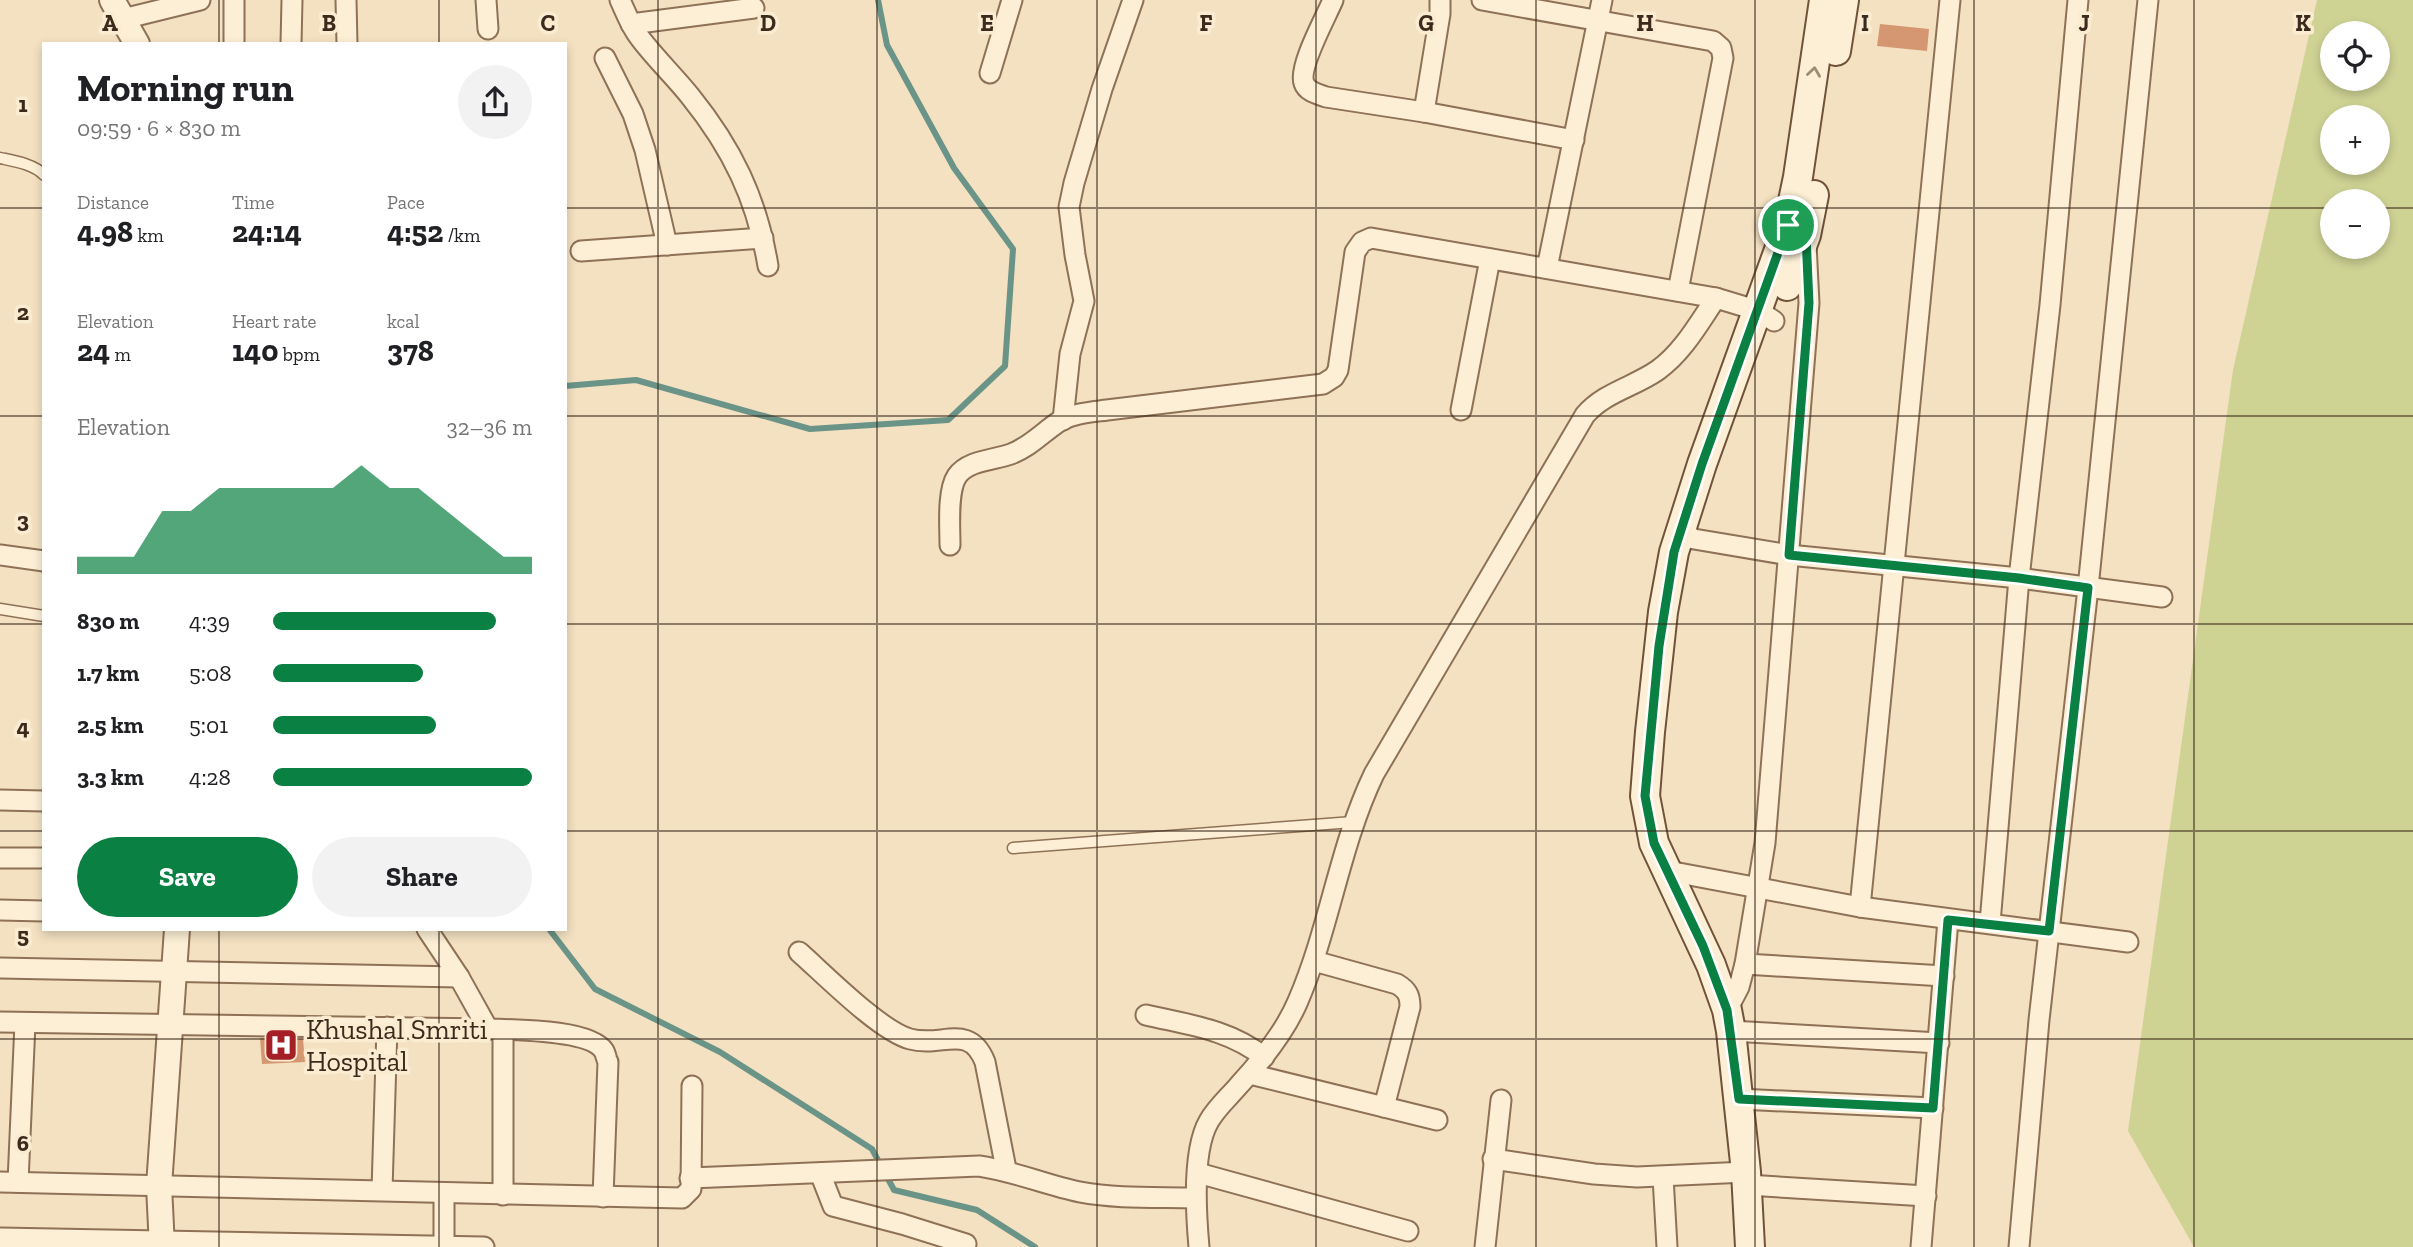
<!DOCTYPE html>
<html lang="en">
<head>
<meta charset="utf-8">
<style>
  :root { --surface:#fff; --page:#f2f2f2; --text:#202124; --muted:#757577; --accent:#0b8043 }
  body { margin:0; font-family:"Zilla Slab",serif; background:var(--page); color:var(--text); height:100vh; display:flex; flex-direction:column; font-size:26px; white-space:nowrap }
  * { box-sizing:border-box; margin:0 }
  p { font-size:23px; color:var(--muted) }
  .icon { flex:none; width:38px; height:38px; fill:none; stroke:currentColor; stroke-width:2; stroke-linecap:round; stroke-linejoin:round }
  .map { position:relative; flex:1; overflow:hidden }
  .panel { position:absolute; left:42px; top:42px; width:525px; height:889px; display:flex; flex-direction:column; background:var(--surface); border-radius:0px; box-shadow:0 4px 10px #0003 }
  .panel>* { flex:none }
  .buttons { position:absolute; left:2320px; top:21px; display:grid; gap:14px }
  .buttons a { display:grid; place-items:center; width:70px; height:70px; border-radius:50%; background:var(--surface); box-shadow:0 4px 10px #0003; font-size:35px }
  .pin { position:absolute; display:grid; place-items:center; width:60px; height:60px; color:#fff; margin:-30px; border:4px solid #fff; border-radius:50%; box-shadow:0 2px 7px #0007 }
  .round { display:grid; place-items:center; flex:none; width:74px; height:74px; border-radius:37px; background:var(--page) }
  .overview { display:flex; align-items:center; justify-content:space-between; height:119px; padding:0 35px }
  h1 { font-size:38px; font-weight:700; line-height:52px }
  .stats { display:grid; grid-template-columns:repeat(3,1fr); gap:10px; height:119px; padding:7px 35px }
  .stats div { display:grid; align-content:center }
  .stats b { font-size:30px; font-weight:700 }
  .stats small { font-size:19px; font-weight:400 }
  .stats p { font-size:19px }
  .chart { height:196px; padding:14px 35px }
  .chart p { display:flex; justify-content:space-between }
  .chart svg { width:100%; height:126px; margin-top:7px; fill:var(--accent); opacity:.7 }
  .cta { display:flex; gap:14px; margin-top:auto; padding:14px 35px }
  .cta a { flex:1; height:80px; border-radius:42px; background:var(--accent); color:#fff; font-size:28px; font-weight:700; line-height:80px; text-align:center }
  .cta a+a { background:var(--page); color:var(--text) }
  ul { padding:0 35px; list-style:none; font-size:23px }
  li { display:grid; grid-template-columns:112px 84px 1fr; align-items:center; height:52px }
  li i { height:18px; border-radius:9px; background:var(--accent) }
  .map>svg:first-child { display:block }
</style>
</head>
<body>
<div class="map">
<svg width="2413" height="1247" viewBox="0 0 2413 1247">
  <rect width="100%" height="100%" fill="#f3e1c1"/>
  <!-- green -->
  <path fill="#ced293" fill-rule="evenodd" d="M2317,0H2413V1247H2194L2128,1131L2233,370ZM2333,33H2378V79H2333ZM2333,117H2378V163H2333ZM2333,201H2378V247H2333Z"/>
  <g fill="none" stroke-linecap="round" stroke-linejoin="round">
    <!-- stream -->
    <g stroke="#699487" stroke-width="6">
      <path d="M565,386L636,380L810,429L948,420L1005,366L1013,249L954,168L887,45L878,0"/>
      <path d="M549,929L595,989L720,1052L872,1149L894,1190L977,1210L1035,1247"/>
    </g>
  </g>
  <!-- building -->
  <g fill="#d59772">
    <path d="M1880,24L1929,29L1927,51L1877,46Z"/>
    <path d="M260,1038L303,1039L305,1062L262,1064Z"/>
  </g>
  <g fill="none" stroke-linecap="round" stroke-linejoin="round">
    <defs>
      <g id="service">
        <path d="M0,158C14,161 34,164 44,175"/>
        <path d="M0,609L44,616"/>
        <path d="M1013,848L1353,822"/>
      </g>
      <g id="minor">
        <path d="M346,0L347,44"/>
        <path d="M486,0L488,29"/>
        <path d="M620,0C626,13 631,27 640,38C655,58 674,76 690,96C732,148 757,199 768,266"/>
        <path d="M1333,0C1326,17 1298,67 1304,83C1307,92 1318,94 1326,97L1424,112L1574,140"/>
        <path d="M1482,0L1713,41L1721,48L1723,58L1678,291"/>
        <path d="M123,19L200,0"/>
        <path d="M631,24L754,8"/>
        <path d="M234,44V0"/>
        <path d="M291,44L292,0"/>
        <path d="M605,58L633,114L645,150L667,245"/>
        <path d="M990,73L1012,0"/>
        <path d="M1424,112L1440,14V0"/>
        <path d="M581,251L763,238"/>
        <path d="M1547,268L1602,0"/>
        <path d="M1461,410L1490,259"/>
        <path d="M1063,420L1070,354L1084,301L1075,255L1069,207L1074,183L1102,89L1133,0"/>
        <path d="M1680,531L1694,539L1789,555L2019,578L2162,597"/>
        <path d="M950,545C950,527 947,491 957,476C968,460 995,460 1011,454C1030,447 1043,432 1060,421C1074,413 1092,412 1107,410L1323,384L1334,377L1338,370L1355,252L1362,242L1371,238L1716,298L1759,311L1774,321"/>
        <path d="M0,555L44,561"/>
        <path d="M0,800L44,801"/>
        <path d="M0,858H44"/>
        <path d="M1668,871L1860,907L2128,942"/>
        <path d="M1860,907L1950,0"/>
        <path d="M0,910L44,911"/>
        <path d="M1990,923L2019,578L2050,305L2078,0"/>
        <path d="M427,929L459,977L488,1029"/>
        <path d="M799,952C824,974 880,1031 910,1039C942,1048 969,1022 985,1062L1006,1169"/>
        <path d="M1314,961L1397,984C1407,990 1410,995 1410,1007L1384,1107"/>
        <path d="M1745,964L1944,976"/>
        <path d="M0,968L459,977"/>
        <path d="M1727,1010L1739,987L1745,964L1765,843L1809,303L1806,244"/>
        <path d="M1146,1015C1189,1025 1228,1029 1264,1057"/>
        <path d="M0,1022L488,1029C513,1030 590,1029 604,1051C605,1052 607,1061 608,1062L603,1197"/>
        <path d="M503,1030V1195"/>
        <path d="M1731,1031L1939,1043"/>
        <path d="M1250,1074L1437,1120"/>
        <path d="M1739,1099L1933,1108"/>
        <path d="M1493,1159L1594,1174L1637,1177L1746,1172"/>
        <path d="M820,1173L833,1206L902,1224L966,1244L965,1247"/>
        <path d="M1198,1173L1408,1231"/>
        <path d="M1663,1177L1667,1247"/>
        <path d="M690,1178L979,1166C1014,1171 1046,1185 1080,1192C1117,1199 1157,1197 1195,1198"/>
        <path d="M0,1182L682,1198L691,1189L692,1086"/>
        <path d="M18,1182L25,1023"/>
        <path d="M1747,1185L1926,1196"/>
        <path d="M382,1190L387,1027"/>
        <path d="M444,1193V1247"/>
        <path d="M0,1238L484,1247"/>
        <path d="M1199,1247C1196,1214 1192,1150 1209,1121C1217,1107 1230,1096 1240,1084C1263,1059 1285,1032 1298,1001C1330,927 1339,847 1374,774L1585,415C1605,392 1634,387 1658,370C1683,352 1699,323 1716,298"/>
        <path d="M1485,1247L1501,1100"/>
        <path d="M1921,1247L1948,920"/>
        <path d="M2019,1247L2039,1020L2088,588L2148,0"/>
      </g>
      <g id="tertiary">
        <path d="M112,0L137,44"/>
        <path d="M162,1247L159,1186L177,929"/>
      </g>
      <g id="secondary">
        <path d="M1836,51L1844,0"/>
        <path d="M1787,286L1806,235L1814,195"/>
        <path d="M1750,1247L1746,1172L1731,1031L1727,1010L1711,965L1654,843L1645,796L1650,732L1663,612L1674,552L1702,464L1788,225L1798,177L1824,0"/>
      </g>
    </defs>
    <!-- service casing -->
    <use href="#service" stroke="#8e7156" stroke-width="13"/>
    <!-- minor casing -->
    <use href="#minor" stroke="#8e7156" stroke-width="23"/>
    <!-- tertiary casing -->
    <use href="#tertiary" stroke="#8e7156" stroke-width="28"/>
    <!-- secondary casing -->
    <use href="#secondary" stroke="#705239" stroke-width="32"/>
    <!-- service -->
    <use href="#service" stroke="#fcefd5" stroke-width="10"/>
    <!-- minor -->
    <use href="#minor" stroke="#fcefd5" stroke-width="19"/>
    <!-- tertiary -->
    <use href="#tertiary" stroke="#fcefd5" stroke-width="24"/>
    <!-- secondary -->
    <use href="#secondary" stroke="#fcefd5" stroke-width="28"/>
  </g>
  <!-- one-way arrows -->
  <defs><path id="oneway-chevron" d="M-2-3.5L2.5 0L-2 3.5" fill="none" stroke-width="1.6" stroke-linecap="round" stroke-linejoin="round" transform="scale(1.75)"/></defs>
  <use stroke="#9c8c78" href="#oneway-chevron" transform="translate(1814 72) rotate(-82)"/>
  <g fill="none" stroke-linecap="round" stroke-linejoin="round">
    <defs>
      <path id="route" d="M1788,225L1806,235L1809,303L1789,555L2019,578L2088,588L2049,931L1948,920L1933,1108L1739,1099L1727,1010L1703,946L1654,843L1645,796L1659,646L1674,552L1702,464Z"/>
    </defs>
    <!-- route casing -->
    <use href="#route" stroke="#fff" stroke-width="14"/>
    <!-- route -->
    <use href="#route" stroke="#0b8043" stroke-width="9"/>
  </g>
  <!-- grid -->
  <path fill="none" stroke="#3c2a1c" stroke-width="2" stroke-opacity="0.55" d="M219,0V44M439,0V44M658,0V1247M877,0V1247M1097,0V1247M1316,0V1247M1536,0V1247M1755,0V1247M1974,0V1247M2194,0V1247M0,208H44M565,208H2333M2378,208H2413M0,416H44M565,416H2413M0,624H44M565,624H2413M0,831H44M565,831H2413M219,929V1247M439,929V1247M0,1039H2413"/>
  <!-- icons -->
  <defs>
    <symbol id="hospital-square" viewBox="-11 -11 22 22"><rect x="-9" y="-9" width="18" height="18" rx="4" fill="#a41f26" stroke="#f9ecd1"/><path d="M-5-5h3v3.5h4V-5h3V5h-3V1.5h-4V5h-3Z" fill="#fff"/></symbol>
  </defs>
  <g fill-rule="evenodd">
    <use href="#hospital-square" x="262" y="1026" width="38" height="38"/>
  </g>
  <g text-anchor="middle" dominant-baseline="central" stroke-width="7" stroke-linejoin="round" paint-order="stroke">
    <!-- poi labels -->
    <g font-size="28" fill="#3c2a1c" stroke="#f9ecd1" text-anchor="start">
      <text x="306" y="1029">Khushal Smriti<tspan x="306" dy="32">Hospital</tspan></text>
    </g>
  </g>
  <g font-size="23" text-anchor="middle" font-weight="bold" fill="#3c2a1c" stroke="#f9ecd1" stroke-width="7" stroke-linejoin="round" paint-order="stroke">
    <text x="110" y="31">A</text>
    <text x="329" y="31">B</text>
    <text x="548" y="31">C</text>
    <text x="768" y="31">D</text>
    <text x="987" y="31">E</text>
    <text x="1206" y="31">F</text>
    <text x="1426" y="31">G</text>
    <text x="1645" y="31">H</text>
    <text x="1865" y="31">I</text>
    <text x="2084" y="31">J</text>
    <text x="2303" y="31">K</text>
    <text x="23" y="112">1</text>
    <text x="23" y="320">2</text>
    <text x="23" y="528">3</text>
    <text x="23" y="735">4</text>
    <text x="23" y="943">5</text>
    <text x="23" y="1151">6</text>
  </g>
</svg>
<div class="buttons">
<a><svg class="icon" aria-label="locate" viewBox="0 0 24 24"><circle cx="12" cy="12" r="6"/><path d="M12 2v4M12 18v4M2 12h4M18 12h4"/></svg></a>
<a>+</a>
<a>−</a>
</div>
<div class="pin" style="left:1788px;top:225px;background:#1e9e55"><svg class="icon" aria-label="arrive" viewBox="0 0 24 24"><path d="M6 21V4h12l-3 4 3 4H6"/></svg></div>
<section class="panel">
<div class="overview"><div><h1>Morning run</h1><p>09:59 · 6 × 830 m</p></div><a class="round"><svg class="icon" aria-label="share" viewBox="0 0 24 24"><path d="M12 15V3M7 8l5-5 5 5M5 13v7h14v-7"/></svg></a></div>
<div class="stats">
<div><p>Distance</p><b>4.98<small> km</small></b></div>
<div><p>Time</p><b>24:14</b></div>
<div><p>Pace</p><b>4:52<small> /km</small></b></div>
</div>
<div class="stats">
<div><p>Elevation</p><b>24<small> m</small></b></div>
<div><p>Heart rate</p><b>140<small> bpm</small></b></div>
<div><p>kcal</p><b>378</b></div>
</div>
<div class="chart"><p><span>Elevation</span>32–36 m</p>
<svg viewBox="0 0 160 44" preserveAspectRatio="none"><path d="M0 44V38L10 38L20 38L30 22L40 22L50 14L60 14L70 14L80 14L90 14L100 6L110 14L120 14L130 22L140 30L150 38L160 38V44z"/></svg>
</div>
<ul>
<li><b>830 m</b>4:39<i style="width:86%"></i></li>
<li><b>1.7 km</b>5:08<i style="width:58%"></i></li>
<li><b>2.5 km</b>5:01<i style="width:63%"></i></li>
<li><b>3.3 km</b>4:28<i style="width:100%"></i></li>
</ul>
<div class="cta"><a>Save</a><a>Share</a></div>
</section>
</div>
</body>
</html>
